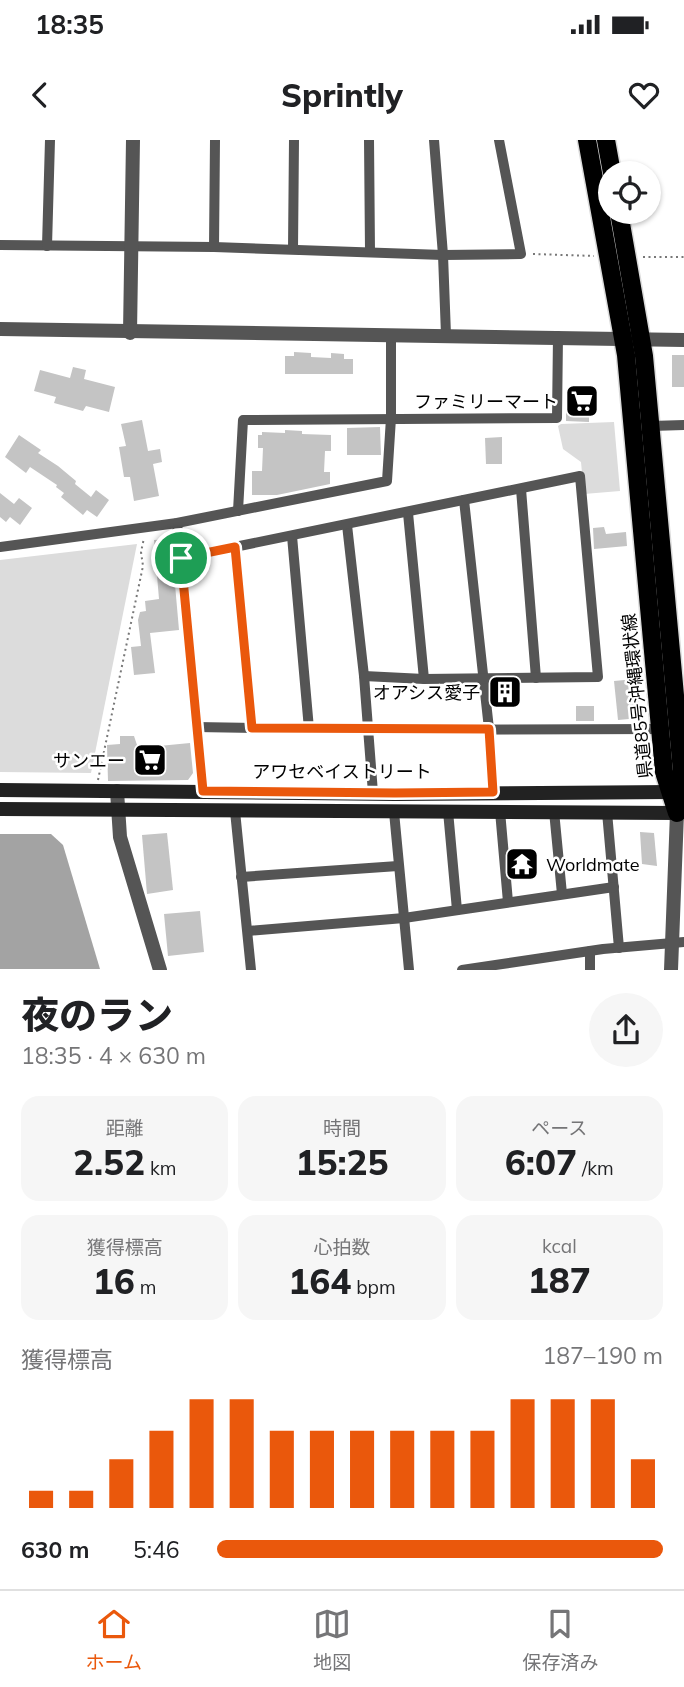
<!DOCTYPE html>
<html lang="ja">
<head>
<meta charset="utf-8">
<style>
  :root { --surface:#fff; --page:#f6f6f6; --text:#202124; --muted:#757577; --line:#e0e0e0; --accent:#ea580c }
  body { margin:0; font-family:Mulish,"Noto Sans JP",sans-serif; background:var(--page); color:var(--text); height:100vh; display:flex; flex-direction:column; font-size:26px; white-space:nowrap }
  * { box-sizing:border-box; margin:0 }
  p { font-size:23px; color:var(--muted) }
  .icon { flex:none; width:38px; height:38px; fill:none; stroke:currentColor; stroke-width:2; stroke-linecap:round; stroke-linejoin:round }
  .map { position:relative; height:830px; overflow:hidden }
  .panel { display:flex; flex-direction:column; background:var(--surface); flex:1 }
  .panel>* { flex:none }
  .buttons { position:absolute; left:598px; top:21px; display:grid; gap:14px }
  .buttons a { display:grid; place-items:center; width:63px; height:63px; border-radius:50%; background:var(--surface); box-shadow:0 2px 5px #0004; font-size:35px }
  .pin { position:absolute; display:grid; place-items:center; width:60px; height:60px; color:#fff; margin:-30px; border:4px solid #fff; border-radius:50%; box-shadow:0 2px 7px #0007 }
  .round { display:grid; place-items:center; flex:none; width:74px; height:74px; border-radius:37px; background:var(--page) }
  .head { display:flex; align-items:center; justify-content:space-between; height:119px; padding:0 21px }
  h1 { font-size:38px; font-weight:800; line-height:52px }
  .figures { display:grid; grid-template-columns:repeat(3,1fr); gap:10px; height:119px; padding:7px 21px }
  .figures div { display:grid; align-content:center; border-radius:18px; background:var(--page); text-align:center }
  .figures b { font-size:35px; font-weight:800 }
  .figures small { font-size:19px; font-weight:400 }
  .figures p { font-size:19px }
  .chart { height:196px; padding:14px 21px }
  .chart p { display:flex; justify-content:space-between }
  .chart svg { width:100%; height:126px; margin-top:7px; stroke:var(--accent); stroke-width:6 }
  ul { padding:0 21px; list-style:none; font-size:23px }
  li { display:grid; grid-template-columns:112px 84px 1fr; align-items:center; height:52px }
  li i { height:18px; border-radius:9px; background:var(--accent) }
  .status { display:flex; justify-content:space-between; align-items:center; height:49px; padding:0 35px; background:var(--surface); direction:ltr }
  .status svg { height:19px; fill:currentColor }
  header { display:flex; justify-content:space-between; align-items:center; height:91px; padding:0 21px; background:var(--surface); font-size:32px; font-weight:800 }
  .dock { display:flex; justify-content:space-around; align-items:center; height:98px; border-top:2px solid var(--line); background:var(--surface); font-size:19px; color:var(--muted) }
  .dock a { display:grid; justify-items:center; gap:4px }
  .dock .active { color:var(--accent) }
  .map>svg:first-child { display:block }
</style>
</head>
<body>
<div class="status"><b>18:35</b><svg viewBox="0 0 49 12"><path d="M0 12V9h3v3zM5 12V6h3v6zM10 12V3h3v9zM15 12V0h3v12zM26 1h20v11H26zM47 4h2v5h-2z"/></svg></div>
<header><svg class="icon" aria-label="back" viewBox="0 0 24 24"><path d="M15 5l-7 7 7 7"/></svg>Sprintly<svg class="icon" aria-label="heart" viewBox="0 0 24 24"><path d="M12 20l-8-8c-3-5 5-10 8-4 3-6 11-1 8 4z"/></svg></header>
<div class="map">
<svg width="684" height="830" viewBox="0 0 684 830">
  <rect width="100%" height="100%" fill="#fff"/>
  <!-- green -->
  <g fill="#dcdcdc">
    <path d="M614,282L620,351L584,354L581,322L563,309L558,286L561,284Z"/>
    <path d="M137,404L91,633L0,632V420Z"/>
  </g>
  <!-- water -->
  <path fill="#a3a3a3" d="M0,694H51L63,705L100,829H0Z"/>
  <!-- building -->
  <g fill="#c4c4c4">
    <path d="M294,212L311,213V217L331,218V213L344,214V219H353V234H285V216H294Z"/>
    <rect x="672" y="215" width="12" height="32"/>
    <path d="M73,227L86,230L84,239L115,247L109,272L86,266L83,271L54,263L56,257L34,251L40,230L70,238Z"/>
    <path d="M580,253H589V282L566,281V254Z"/>
    <path d="M142,280L148,311L160,309L162,322L153,324L159,356L134,361L130,337H124L119,307L126,306L121,284Z"/>
    <path d="M380,287L381,315H347V288Z"/>
    <path d="M285,290L302,291V294L331,295V311H325L324,332H330V344L277,355H252V331H262L263,308H258V295H262V292L285,293Z"/>
    <path d="M19,295L41,310L38,313L58,326L76,341L75,344L91,357L96,350L109,360L97,377L87,370L83,375L61,357L64,353L56,347L57,345L30,327L26,333L5,317Z"/>
    <path d="M502,297V324H486L485,298Z"/>
    <path d="M0,353L14,364L19,358L32,368L20,385L10,377L6,382L0,377Z"/>
    <path d="M604,387L606,394L626,392L627,406L594,409L593,388Z"/>
    <path d="M171,399L179,490L150,493L155,533L134,535L131,507L141,506L138,480L140,472L146,471L145,461L159,459L154,400Z"/>
    <path d="M636,539L640,578L618,580L614,541Z"/>
    <path d="M492,546H519L520,558L494,560Z"/>
    <rect x="576" y="566" width="18" height="15"/>
    <path d="M120,596H134L138,608L190,603L193,633L188,640L108,641L107,605L120,604Z"/>
    <path d="M640,692L654,693L657,726L642,724Z"/>
    <path d="M167,693L173,750L147,754L142,695Z"/>
    <path d="M200,771L204,812L168,816L164,774Z"/>
  </g>
  <g fill="none" stroke-linecap="round" stroke-linejoin="round">
    <defs>
      <g id="primary">
        <path d="M587,0L626,215L664,632L677,673"/>
        <path d="M606,0L612,33"/>
        <path d="M619,72L644,216L682,632L678,666"/>
      </g>
    </defs>
    <!-- primary casing -->
    <use href="#primary" stroke="#dbdbdb" stroke-width="21"/>
    <!-- path -->
    <g stroke="#777" stroke-width="2" stroke-dasharray="2 3.5" stroke-linecap="butt">
      <path d="M533,114L594,116"/>
      <path d="M643,117H684"/>
      <path d="M98,640L143,426L141,412L144,398"/>
    </g>
    <!-- minor -->
    <g stroke="#555" stroke-width="10">
      <path d="M369,0L370,111"/>
      <path d="M434,0L443,115L446,195"/>
      <path d="M0,105L214,107L443,115L521,114L499,0"/>
      <path d="M47,106L50,0"/>
      <path d="M214,107L215,0"/>
      <path d="M293,109L294,0"/>
      <path d="M651,286L684,285"/>
      <path d="M521,349L536,538"/>
      <path d="M464,360L489,589L493,652"/>
      <path d="M238,371L243,280L557,278L558,196"/>
      <path d="M408,373L424,539"/>
      <path d="M177,383L203,651"/>
      <path d="M347,385L364,536L373,653"/>
      <path d="M292,396L309,589"/>
      <path d="M0,407L177,383L387,341L391,278V194"/>
      <path d="M235,407L252,588"/>
      <path d="M181,418L580,336L598,537L424,539L364,536"/>
      <path d="M196,587L367,590L660,589"/>
      <path d="M235,671L251,830"/>
      <path d="M448,671L457,770"/>
      <path d="M500,671L508,762"/>
      <path d="M554,671L562,754"/>
      <path d="M394,672L409,830"/>
      <path d="M607,672L619,808"/>
      <path d="M241,737L398,726"/>
      <path d="M248,791L404,778L614,747"/>
      <path d="M462,830L603,809L684,802"/>
      <path d="M590,830V811"/>
    </g>
    <!-- tertiary -->
    <g stroke="#555" stroke-width="14">
      <path d="M0,189L684,200"/>
      <path d="M130,193L133,0"/>
      <path d="M117,651L120,697L160,830"/>
      <path d="M671,830L677,673"/>
    </g>
    <!-- secondary -->
    <g stroke="#222" stroke-width="14">
      <path d="M0,650L395,654L671,652"/>
      <path d="M0,669L677,673"/>
    </g>
    <!-- primary -->
    <use href="#primary" stroke="#000" stroke-width="18"/>
  </g>
  <g fill="none" stroke-linecap="round" stroke-linejoin="round">
    <defs>
      <path id="route" d="M235,407L252,588L489,589L493,652L395,653L203,651L181,418Z"/>
    </defs>
    <!-- route casing -->
    <use href="#route" stroke="#fff" stroke-width="14"/>
    <!-- route -->
    <use href="#route" stroke="#ea580c" stroke-width="9"/>
  </g>
  <!-- icons -->
  <defs>
    <symbol id="supermarket-square" viewBox="-11 -11 22 22"><rect x="-9" y="-9" width="18" height="18" rx="4" fill="#000" stroke="#fff"/><path d="M-6-5.5h2.5l.6 2H6L4.5 2H-2.5L-4.4-4H-6ZM-1.5 3.2a1.3 1.3 0 1 0 .1 0ZM3 3.2a1.3 1.3 0 1 0 .1 0Z" fill="#fff"/></symbol>
    <symbol id="building-square" viewBox="-11 -11 22 22"><rect x="-9" y="-9" width="18" height="18" rx="4" fill="#000" stroke="#fff"/><path d="M-4-6H4V6H1V3H-1V6H-4ZM-2.5-4.3h1.7v1.8h-1.7ZM.8-4.3h1.7v1.8H.8ZM-2.5-1h1.7V.8h-1.7ZM.8-1h1.7V.8H.8Z" fill="#fff"/></symbol>
    <symbol id="temple-square" viewBox="-11 -11 22 22"><rect x="-9" y="-9" width="18" height="18" rx="4" fill="#000" stroke="#fff"/><path d="M0-6L5-2H3V0L6.5 2.5H4V6H1.5V3h-3V6H-4V2.5H-6.5L-3 0V-2H-5Z" fill="#fff"/></symbol>
  </defs>
  <g fill-rule="evenodd">
    <use href="#supermarket-square" x="563" y="242" width="38" height="38"/>
    <use href="#building-square" x="486" y="533" width="38" height="38"/>
    <use href="#supermarket-square" x="131" y="601" width="38" height="38"/>
    <use href="#temple-square" x="503" y="705" width="38" height="38"/>
  </g>
  <g text-anchor="middle" dominant-baseline="central" stroke-width="5" stroke-linejoin="round" paint-order="stroke">
    <!-- poi labels -->
    <g font-size="18" fill="#000" stroke="#fff" text-anchor="end">
      <text x="558" y="261">ファミリーマート</text>
      <text x="480" y="552">オアシス愛子</text>
      <text x="125" y="620">サンエー</text>
      <text x="546" y="724" text-anchor="start">Worldmate</text>
    </g>
    <!-- street labels -->
    <g font-size="18" fill="#000" stroke="#fff">
      <text transform="translate(637 556) rotate(-96)">県道85号沖縄環状線</text>
      <text x="342" y="631">アワセベイストリート</text>
    </g>
  </g>
</svg>
<div class="buttons">
<a><svg class="icon" aria-label="locate" viewBox="0 0 24 24"><circle cx="12" cy="12" r="6"/><path d="M12 2v4M12 18v4M2 12h4M18 12h4"/></svg></a>
</div>
<div class="pin" style="left:181px;top:418px;background:#1e9e55"><svg class="icon" aria-label="arrive" viewBox="0 0 24 24"><path d="M6 21V4h12l-3 4 3 4H6"/></svg></div>
</div>
<section class="panel">
<div class="head"><div><h1>夜のラン</h1><p>18:35 · 4 × 630 m</p></div><a class="round"><svg class="icon" aria-label="share" viewBox="0 0 24 24"><path d="M12 15V3M7 8l5-5 5 5M5 13v7h14v-7"/></svg></a></div>
<div class="figures">
<div><p>距離</p><b>2.52<small> km</small></b></div>
<div><p>時間</p><b>15:25</b></div>
<div><p>ペース</p><b>6:07<small> /km</small></b></div>
</div>
<div class="figures">
<div><p>獲得標高</p><b>16<small> m</small></b></div>
<div><p>心拍数</p><b>164<small> bpm</small></b></div>
<div><p>kcal</p><b>187</b></div>
</div>
<div class="chart"><p><span>獲得標高</span>187–190 m</p>
<svg viewBox="0 0 160 44" preserveAspectRatio="none"><path d="M5 44V38M15 44V38M25 44V27M35 44V17M45 44V6M55 44V6M65 44V17M75 44V17M85 44V17M95 44V17M105 44V17M115 44V17M125 44V6M135 44V6M145 44V6M155 44V27"/></svg>
</div>
<ul>
<li><b>630 m</b>5:46<i style="width:100%"></i></li>
</ul>
</section>
<nav class="dock">
<a class="active"><svg class="icon" aria-label="home" viewBox="0 0 24 24"><path d="M3 11l9-7 9 7M6 9v11h12V9"/></svg>ホーム</a>
<a><svg class="icon" aria-label="map" viewBox="0 0 24 24"><path d="M3 6l6-2 6 2 6-2v14l-6 2-6-2-6 2zM9 4v14M15 6v14"/></svg>地図</a>
<a><svg class="icon" aria-label="saved" viewBox="0 0 24 24"><path d="M7 4h10v16l-5-4-5 4z"/></svg>保存済み</a>
</nav>
</body>
</html>
